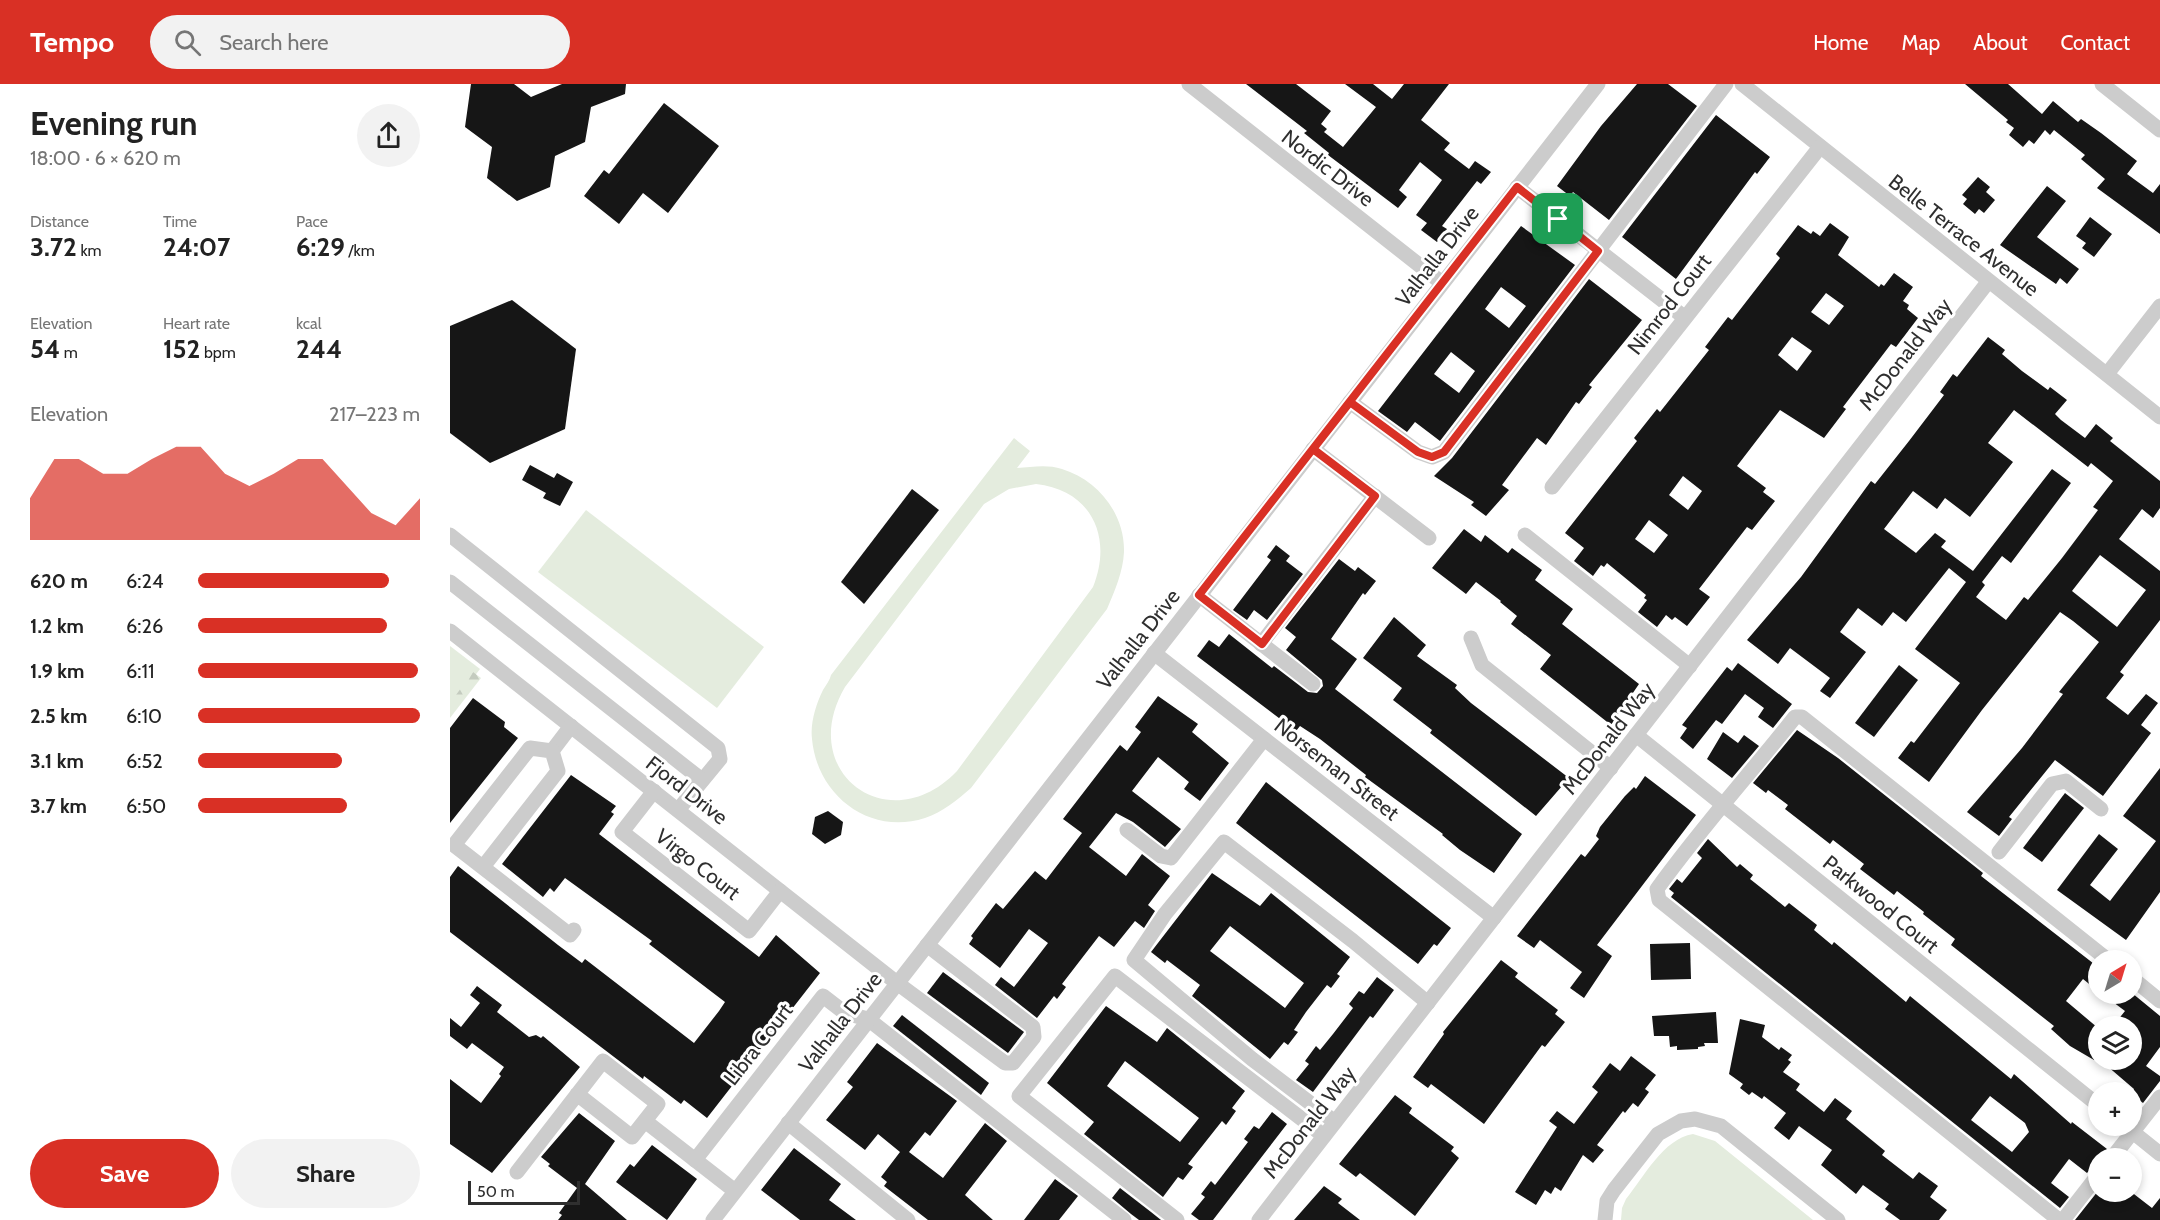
<!DOCTYPE html>
<html lang="en">
<head>
<meta charset="utf-8">
<style>
  :root { --surface:#fff; --page:#f2f2f2; --text:#222; --muted:#767676; --accent:#d93025 }
  body { margin:0; font-family:Cabin,sans-serif; background:var(--page); color:var(--text); height:100vh; display:flex; flex-direction:column; font-size:22px; white-space:nowrap }
  * { box-sizing:border-box; margin:0 }
  p { font-size:20px; color:var(--muted) }
  .icon { flex:none; width:33px; height:33px; fill:none; stroke:currentColor; stroke-width:2; stroke-linecap:round; stroke-linejoin:round }
  .map { position:relative; flex:1; overflow:hidden }
  .sheet { display:flex; flex-direction:column; background:var(--surface); width:450px }
  .sheet>* { flex:none }
  .needle { width:39px; rotate:38deg }
  .controls { position:absolute; left:1638px; top:866px; display:grid; gap:12px }
  .controls a { display:grid; place-items:center; width:54px; height:54px; border-radius:50%; background:var(--surface); box-shadow:0 3px 9px #0003; font-size:30px }
  .scale { position:absolute; left:18px; bottom:15px; width:112px; box-sizing:border-box; padding-left:6px; border:3px solid #2f2f2f; border-top:0; font-size:16px; line-height:21px; white-space:nowrap; color:#2f2f2f; -webkit-text-stroke:4px #fff; paint-order:stroke }
  .pin { position:absolute; display:grid; place-items:center; width:51px; height:51px; color:#fff; margin:-26px; border-radius:12px; box-shadow:0 3px 9px #0006 }
  .round { display:grid; place-items:center; flex:none; width:63px; height:63px; border-radius:32px; background:var(--page) }
  .head { display:flex; align-items:center; justify-content:space-between; height:102px; padding:0 30px }
  h1 { font-size:33px; font-weight:700; line-height:45px }
  .metrics { display:grid; grid-template-columns:repeat(3,1fr); gap:9px; height:102px; padding:6px 30px }
  .metrics div { display:grid; align-content:center }
  .metrics b { font-size:26px; font-weight:700 }
  .metrics small { font-size:16px; font-weight:400 }
  .metrics p { font-size:16px }
  .chart { height:168px; padding:12px 30px }
  .chart p { display:flex; justify-content:space-between }
  .chart svg { width:100%; height:108px; margin-top:6px; fill:var(--accent); opacity:.7 }
  .action { display:flex; gap:12px; margin-top:auto; padding:12px 30px }
  .action a { flex:1; height:69px; border-radius:36px; background:var(--accent); color:#fff; font-size:24px; font-weight:700; line-height:69px; text-align:center }
  .action a+a { background:var(--page); color:var(--text) }
  ul { padding:0 30px; list-style:none; font-size:20px }
  li { display:grid; grid-template-columns:96px 72px 1fr; align-items:center; height:45px }
  li i { height:15px; border-radius:8px; background:var(--accent) }
  header { display:flex; align-items:center; gap:36px; box-sizing:border-box; height:84px; padding:0 30px; background:var(--accent); color:#fff }
  header strong { font-size:28px }
  nav { display:flex; gap:33px; margin-inline-start:auto; font-size:21px }
  .search { width:420px; height:54px; background:var(--page); display:flex; align-items:center; gap:15px; box-sizing:border-box; padding:0 21px; border-radius:33px; color:var(--muted); font-size:22px }
  main { display:flex; flex:1; min-height:0 }
  .map>svg:first-child { display:block }
</style>
</head>
<body>
<header>
<strong>Tempo</strong>
<div class="search"><svg class="icon" aria-label="search" viewBox="0 0 24 24"><circle cx="10" cy="10" r="6"/><path d="M15 15l6 6"/></svg>Search here</div>
<nav><a>Home</a><a>Map</a><a>About</a><a>Contact</a></nav>
</header>
<main>
<section class="sheet">
<div class="head"><div><h1>Evening run</h1><p>18:00 · 6 × 620 m</p></div><a class="round"><svg class="icon" aria-label="share" viewBox="0 0 24 24"><path d="M12 15V3M7 8l5-5 5 5M5 13v7h14v-7"/></svg></a></div>
<div class="metrics">
<div><p>Distance</p><b>3.72<small> km</small></b></div>
<div><p>Time</p><b>24:07</b></div>
<div><p>Pace</p><b>6:29<small> /km</small></b></div>
</div>
<div class="metrics">
<div><p>Elevation</p><b>54<small> m</small></b></div>
<div><p>Heart rate</p><b>152<small> bpm</small></b></div>
<div><p>kcal</p><b>244</b></div>
</div>
<div class="chart"><p><span>Elevation</span>217–223 m</p>
<svg viewBox="0 0 160 44" preserveAspectRatio="none"><path d="M0 44V27L10 11L20 11L30 17L40 17L50 11L60 6L70 6L80 17L90 22L100 17L110 11L120 11L130 22L140 33L150 38L160 27V44z"/></svg>
</div>
<ul>
<li><b>620 m</b>6:24<i style="width:86%"></i></li>
<li><b>1.2 km</b>6:26<i style="width:85%"></i></li>
<li><b>1.9 km</b>6:11<i style="width:99%"></i></li>
<li><b>2.5 km</b>6:10<i style="width:100%"></i></li>
<li><b>3.1 km</b>6:52<i style="width:65%"></i></li>
<li><b>3.7 km</b>6:50<i style="width:67%"></i></li>
</ul>
<div class="action"><a>Save</a><a>Share</a></div>
</section>
<div class="map">
<svg width="1710" height="1136" viewBox="0 0 1710 1136">
  <defs>
    <pattern id="forest-firs" width="22" height="20" patternUnits="userSpaceOnUse" patternTransform="scale(1.5)"><rect width="22" height="20" fill="#e4ecde"/><path d="M5 1l3.5 6h-7zM16 11l3.5 6h-7z" fill="#c4cbbf"/></pattern>
  </defs>
  <rect width="100%" height="100%" fill="#fff"/>
  <!-- green -->
  <g fill="#e4ecde" fill-rule="evenodd">
    <path d="M564,354L580,367L567,384C582,383 597,380 612,385C648,396 675,430 674,468C673,488 665,506 657,525L521,704C507,716 493,728 475,734C419,752 367,711 362,655C360,639 366,620 373,606C376,601 380,596 381,591ZM586,400C642,406 663,454 643,503L507,687C439,758 345,688 395,603L534,420L559,405Z"/>
    <path d="M136,426L314,563L267,624L88,488Z"/>
    <path d="M0,562L30,585L0,624Z"/>
    <path d="M1243,1050L1265,1057L1363,1136H1171L1172,1124L1176,1115C1194,1093 1213,1055 1243,1050Z"/>
  </g>
  <!-- forest -->
  <path fill="url(#forest-firs)" d="M23,588L31,594L0,634V619Z"/>
  <!-- building -->
  <g fill="#161616" fill-rule="evenodd">
    <path d="M21,0H64L81,13L112,0H176L175,10L141,23L135,58L105,72L100,103L67,117L37,94L42,63L15,43Z"/>
    <path d="M796,0H846L881,27L871,40L877,45L874,48L893,63L926,23L895,0H923L942,15L954,0H999L971,36L1000,59L994,66L1019,85L1025,77L1041,88L1031,100L1027,97L992,142L997,145L987,158L971,146L977,139L966,131L992,96L970,78L949,106L957,113L948,124L878,71L879,69L854,49L857,47Z"/>
    <path d="M1187,0H1218L1247,22L1159,136L1123,108L1120,112L1107,102L1151,42Z"/>
    <path d="M1515,0H1558L1592,30L1603,17L1628,38L1631,35L1651,49L1687,77L1677,90L1703,109L1710,100V150L1647,104L1655,95L1631,75L1635,71L1604,46L1600,51L1595,46L1584,60L1579,56L1573,63L1559,51L1564,44L1556,38L1558,36Z"/>
    <path d="M214,19L269,62L218,129L193,109L169,140L134,112L154,86L159,90Z"/>
    <path d="M1266,31L1320,73L1307,90L1305,88L1226,195L1172,153Z"/>
    <path d="M1528,93L1540,103L1536,108L1545,116L1534,129L1529,125L1525,130L1513,120L1517,115L1512,111Z"/>
    <path d="M1597,102L1616,117L1587,153L1629,185L1617,200L1610,194L1606,200L1550,161Z"/>
    <path d="M1640,133L1662,150L1644,173L1632,164L1636,159L1626,152Z"/>
    <path d="M1380,139L1399,153L1388,171L1429,203L1431,200L1434,202L1444,189L1463,203L1453,217L1459,221L1457,225L1468,234L1446,263L1441,260L1393,323L1396,325L1374,354L1330,326L1287,382L1316,404L1313,408L1325,417L1302,446L1297,443L1249,505L1260,513L1237,542L1225,533L1222,536L1216,531L1207,543L1188,528L1197,516L1194,514L1196,511L1157,479L1154,483L1151,481L1143,492L1124,477L1134,464L1115,449L1187,357L1184,354L1207,325L1210,328L1259,266L1255,263L1278,233L1282,236L1330,174L1326,170L1348,141L1361,150L1363,147L1370,152ZM1376,209L1394,222L1379,241L1361,228ZM1342,253L1362,267L1347,287L1328,271ZM1233,392L1252,407L1238,426L1219,411ZM1199,436L1218,451L1204,469L1185,455Z"/>
    <path d="M1071,142L1125,181L990,357L965,338L957,348L928,327ZM1051,203L1076,222L1059,244L1035,225ZM1001,268L1025,287L1009,309L984,290Z"/>
    <path d="M1139,195L1192,236L1139,301L1142,303L1129,320L1126,318L1096,361L1087,354L1052,401L1059,406L1036,432L1021,421L1024,418L984,392L1002,374Z"/>
    <path d="M62,216L126,265L115,345L40,379L0,349V242Z"/>
    <path d="M1538,253L1555,266L1552,270L1572,287L1598,306L1600,303L1617,316L1605,330L1611,336L1635,354L1646,340L1663,354L1660,357L1710,397V424L1703,434L1692,425L1669,455L1710,487V536L1670,588L1674,591L1656,614L1678,631L1696,610L1708,619L1691,641L1701,649L1653,712L1605,676L1559,733L1562,735L1549,752L1517,728L1572,664L1613,610L1609,608L1649,558L1623,537L1610,528L1532,626L1479,698L1448,674L1461,657L1464,659L1510,599L1465,565L1516,498L1499,484L1456,538L1443,528L1432,542L1408,524L1390,548L1416,568L1380,614L1370,607L1380,594L1340,564L1328,580L1297,556L1351,493L1421,397L1425,400L1459,357L1494,311L1490,308L1503,290L1507,293ZM1564,326L1638,383L1641,379L1663,397L1643,423L1648,426L1612,474L1578,516L1574,513L1556,536L1526,513L1535,501L1532,498L1552,472L1561,479L1621,399L1602,385L1523,487L1491,463L1496,457L1485,449L1466,469L1434,445L1463,407L1487,425L1495,414L1520,433L1563,378L1538,359ZM1650,471L1696,506L1667,543L1622,507Z"/>
    <path d="M80,381L104,394L107,389L123,398L110,422L93,414L96,409L72,396Z"/>
    <path d="M462,405L489,426L414,520L391,498Z"/>
    <path d="M1014,445L1031,458L1035,451L1058,469L1062,464L1092,486L1085,496L1123,525L1112,540L1189,600L1161,641L1090,585L1101,571L1061,540L1067,532L1050,518L1051,517L1026,498L1016,510L982,484Z"/>
    <path d="M826,461L840,472L836,477L853,490L817,536L804,526L797,536L783,526L821,476L817,473Z"/>
    <path d="M889,475L905,487L908,483L926,497L915,511L913,509L881,555L907,575L885,605L1072,750L1044,789L1010,766L992,751L993,750L915,693L916,691L870,655L850,642L846,647L747,572L759,556L769,563L779,550L822,584L824,582L858,608L867,609L873,602L872,596L836,566L846,553L835,544Z"/>
    <path d="M944,533L976,561L967,572L1007,601L1005,604L1021,619L1119,694L1086,732L980,649L982,646L943,616L952,604L913,574Z"/>
    <path d="M1288,579L1342,620L1323,644L1308,633L1314,624L1295,610L1272,640L1266,636L1243,665L1230,654L1237,644L1232,641L1277,583L1282,587Z"/>
    <path d="M1449,581L1468,596L1424,653L1405,639Z"/>
    <path d="M708,612L748,640L742,648L779,679L750,717L734,705L739,698L708,673L682,707L731,745L715,763L683,738L666,729L639,763L676,792L692,770L720,792L698,821L705,827L694,844L685,837L664,863L649,852L612,900L616,903L607,915L604,912L587,934L545,901L551,893L564,903L598,859L579,845L550,884L519,860L523,854L521,852L546,819L553,825L585,787L596,796L632,749L613,735L670,661L677,667L691,648L685,643Z"/>
    <path d="M23,614L55,638L54,643L68,654L0,739V644Z"/>
    <path d="M1347,646L1388,674L1533,789L1531,792L1648,883V907L1633,895L1616,917L1648,944V970L1644,976L1620,962L1601,945L1604,942L1501,861L1505,855L1473,830L1474,828L1447,807L1444,811L1410,785L1414,780L1383,756L1380,760L1335,725L1338,721L1318,706L1316,709L1303,699Z"/>
    <path d="M1273,648L1288,659L1294,651L1309,662L1282,694L1257,675Z"/>
    <path d="M1710,684V808L1676,856L1607,806L1649,750L1668,765L1640,801L1660,817L1706,757L1673,732Z"/>
    <path d="M121,691L166,722L161,728L164,730L149,750L309,873L326,851L370,889L257,1034L234,1016L231,1020L194,992L193,995L0,848V793L8,782L108,861L132,879L135,875L244,959L269,927L275,918L199,860L202,857L115,794L104,808L100,804L93,813L52,780Z"/>
    <path d="M1195,692L1246,731L1147,861L1162,872L1134,914L1120,904L1132,888L1090,856L1084,864L1067,852L1131,770L1135,773L1149,755L1146,752L1150,743L1175,712L1184,703L1186,705Z"/>
    <path d="M816,698L1001,844L987,862L984,860L968,880L786,739Z"/>
    <path d="M1615,709L1634,724L1592,778L1573,764Z"/>
    <path d="M378,727L393,738L391,751L375,760L362,750L365,733Z"/>
    <path d="M1258,755L1287,783L1290,780L1303,791L1300,795L1319,810L1335,823L1339,819L1367,841L1364,846L1382,861L1384,858L1456,918L1460,912L1561,995L1564,990L1621,1040L1622,1038L1657,1065L1637,1089L1619,1075L1601,1099L1619,1113L1610,1124L1221,813L1224,809L1219,805L1227,795L1232,799L1252,774L1247,769ZM1540,1012L1575,1039L1579,1048L1562,1068L1521,1036Z"/>
    <path d="M762,789L810,822L821,809L900,873L887,890L890,892L881,904L877,901L856,928L844,946L848,948L838,961L834,958L820,975L742,912L750,901L717,876L715,879L701,868ZM780,842L854,899L835,924L760,867Z"/>
    <path d="M1240,859L1241,895L1201,896L1200,860Z"/>
    <path d="M1051,876L1068,889L1065,893L1108,926L1105,930L1115,938L1095,963L1092,961L1034,1040L981,1000L978,1004L963,993L994,950L993,948Z"/>
    <path d="M493,888L574,948L558,969L477,909Z"/>
    <path d="M927,893L944,906L923,934L920,932L863,1008L846,996L859,980L855,977L866,962L870,966L883,950L903,924L899,920L909,907L914,910Z"/>
    <path d="M27,902L52,921L47,928L79,953L86,951L91,954L93,952L130,983L42,1089L0,1060V995L31,1019L51,992L49,990L54,983L22,959L17,965L0,952V934L11,943L30,919L20,911Z"/>
    <path d="M1651,909H1682L1710,932V963L1696,982L1710,992V997L1693,1019L1682,1010L1684,1005L1649,975H1682V942H1663L1675,927Z"/>
    <path d="M656,922L707,958L717,944L795,1007L782,1024L786,1027L776,1041L772,1037L738,1080L743,1083L733,1096L728,1093L713,1113L634,1050L644,1038L597,999ZM675,977L749,1034L730,1058L657,1002Z"/>
    <path d="M1266,928L1268,959H1254L1255,962L1248,963V965L1227,966V962L1220,963L1219,952H1204L1202,932Z"/>
    <path d="M452,931L539,999L531,1011L443,942Z"/>
    <path d="M1290,935L1315,941L1312,953L1329,966L1331,963L1342,971L1338,976L1341,978L1333,988L1350,1000L1346,1006L1374,1028L1385,1014L1402,1027L1396,1035L1435,1067L1432,1071L1463,1095L1469,1088L1488,1102L1480,1113L1497,1126L1489,1136H1450L1435,1125L1439,1120L1413,1101L1406,1110L1371,1081L1382,1066L1349,1042L1339,1056L1324,1044L1336,1029L1314,1012L1312,1015L1302,1008L1299,1011L1290,1004L1293,1000L1279,990Z"/>
    <path d="M427,959L507,1017L480,1052L475,1048L459,1068L493,1094L535,1039L557,1057L515,1111L543,1136H478L434,1102L437,1098L431,1093L450,1068L428,1050L415,1066L376,1036L403,1003L397,998Z"/>
    <path d="M1181,972L1206,991L1195,1005L1199,1008L1188,1023L1183,1019L1175,1029L1173,1027L1147,1061L1154,1066L1143,1079L1133,1071L1111,1107L1105,1103L1101,1110L1095,1106L1086,1121L1065,1108L1107,1043L1099,1037L1107,1027L1124,1040L1148,1008L1142,1003L1160,979L1170,987Z"/>
    <path d="M945,1011L962,1024L959,1029L1004,1063L1001,1067L1009,1074L965,1132L910,1089L906,1093L889,1080Z"/>
    <path d="M822,1028L837,1040L763,1136H749L741,1130L755,1113L751,1110L761,1097L765,1101L798,1058L794,1055L804,1042L809,1045Z"/>
    <path d="M129,1029L165,1057L135,1100L177,1136H108L112,1131L109,1129L127,1104L98,1082L100,1080L91,1073Z"/>
    <path d="M202,1061L247,1095L217,1136L166,1098L180,1080L184,1083Z"/>
    <path d="M344,1064L391,1100L379,1116L406,1136H350L311,1106Z"/>
    <path d="M605,1095L628,1112L609,1136H574Z"/>
    <path d="M874,1102L892,1115L888,1119L910,1136H844Z"/>
    <path d="M670,1104L701,1128L711,1136H689L681,1130L662,1114Z"/>
    <path d="M1648,1107H1680L1702,1124L1710,1114V1136H1625Z"/>
  </g>
  <g fill="none" stroke-linecap="round" stroke-linejoin="round">
    <!-- minor -->
    <g stroke="#ccc" stroke-width="15">
      <path d="M739,0L992,199"/>
      <path d="M1292,0L1710,333"/>
      <path d="M1652,0L1710,46"/>
      <path d="M1067,103L1234,233"/>
      <path d="M1657,290L1710,222"/>
      <path d="M900,318L968,368L982,373L994,368L1276,0"/>
      <path d="M863,365L979,454"/>
      <path d="M1102,403L1370,63"/>
      <path d="M0,451L268,664L270,675L228,726"/>
      <path d="M1075,451L1240,582"/>
      <path d="M0,498L252,696"/>
      <path d="M749,511L863,600"/>
      <path d="M0,547L447,899L555,979H563L584,953L583,943L477,861"/>
      <path d="M1021,554L1032,581L1161,684"/>
      <path d="M811,560L925,412"/>
      <path d="M704,569L1044,834"/>
      <path d="M1186,651L1648,1021"/>
      <path d="M102,667L121,642"/>
      <path d="M204,707L172,748L299,847L330,807"/>
      <path d="M677,746L711,772L721,774L814,655"/>
      <path d="M1549,768L1602,700L1616,697L1651,725"/>
      <path d="M33,783L108,687L102,667L80,664L4,761L120,851L124,846"/>
      <path d="M1682,894L1710,917"/>
      <path d="M195,1037L285,1107"/>
      <path d="M885,1038L802,975L684,876L715,830L774,758L903,857L978,919"/>
      <path d="M338,1039L458,1136"/>
      <path d="M1674,1041L1710,1070"/>
      <path d="M1662,1074L1710,1013"/>
      <path d="M245,1076L373,912L395,929L418,935L674,1136"/>
      <path d="M67,1088L153,977L208,1020L182,1053L127,1010"/>
      <path d="M263,1136L1148,0"/>
      <path d="M727,1136L569,1012L665,892L874,1052"/>
      <path d="M809,1136L1538,198"/>
      <path d="M1155,1136L1157,1117L1164,1106L1208,1050L1231,1037L1245,1035L1271,1042L1388,1136"/>
      <path d="M1609,1136L1209,816L1207,805C1250,745 1299,691 1345,633H1352L1658,876"/>
      <path d="M1613,1136L1648,1091"/>
    </g>
  </g>
  <g fill="none" stroke-linecap="round" stroke-linejoin="round">
    <defs>
      <path id="route" d="M1108,135L1067,103C961,239 855,375 749,511L812,560L925,412L863,365L900,318L968,368L982,373L994,368L1148,167L1108,135"/>
    </defs>
    <!-- route casing -->
    <use href="#route" stroke="#fff" stroke-width="12"/>
    <!-- route -->
    <use href="#route" stroke="#d93025" stroke-width="8"/>
  </g>
  <g text-anchor="middle" dominant-baseline="central" stroke-width="6" stroke-linejoin="round" paint-order="stroke">
    <!-- street labels -->
    <g font-size="21" fill="#2f2f2f" stroke="#fff">
      <text transform="translate(878 84) rotate(38)">Nordic Drive</text>
      <text transform="translate(1514 151) rotate(38)">Belle Terrace Avenue</text>
      <text transform="translate(987 172) rotate(-52)">Valhalla Drive</text>
      <text transform="translate(1219 220) rotate(-52)">Nimrod Court</text>
      <text transform="translate(1455 270) rotate(-52)">McDonald Way</text>
      <text transform="translate(688 555) rotate(-52)">Valhalla Drive</text>
      <text transform="translate(1158 654) rotate(-52)">McDonald Way</text>
      <text transform="translate(887 685) rotate(38)">Norseman Street</text>
      <text transform="translate(237 706) rotate(38)">Fjord Drive</text>
      <text transform="translate(248 780) rotate(38)">Virgo Court</text>
      <text transform="translate(1431 820) rotate(39)">Parkwood Court</text>
      <text transform="translate(390 938) rotate(-52)">Valhalla Drive</text>
      <text transform="translate(308 960) rotate(-52)">Libra Court</text>
      <text transform="translate(859 1038) rotate(-52)">McDonald Way</text>
    </g>
  </g>
</svg>
<div class="controls">
<a><svg class="needle" viewBox="-14 -14 28 28"><path d="M0-13l5 13h-10z" fill="#e53935"/><path d="M0 13l5-13h-10z" fill="#767676"/></svg></a>
<a><svg class="icon" aria-label="layers" viewBox="0 0 24 24"><path d="M12 4l9 5-9 5-9-5zM3 14l9 5 9-5"/></svg></a>
<a>+</a>
<a>−</a>
</div>
<div class="scale">50 m</div>
<div class="pin" style="left:1108px;top:135px;background:#1e9e55"><svg class="icon" aria-label="arrive" viewBox="0 0 24 24"><path d="M6 21V4h12l-3 4 3 4H6"/></svg></div>
</div>
</main>
</body>
</html>
